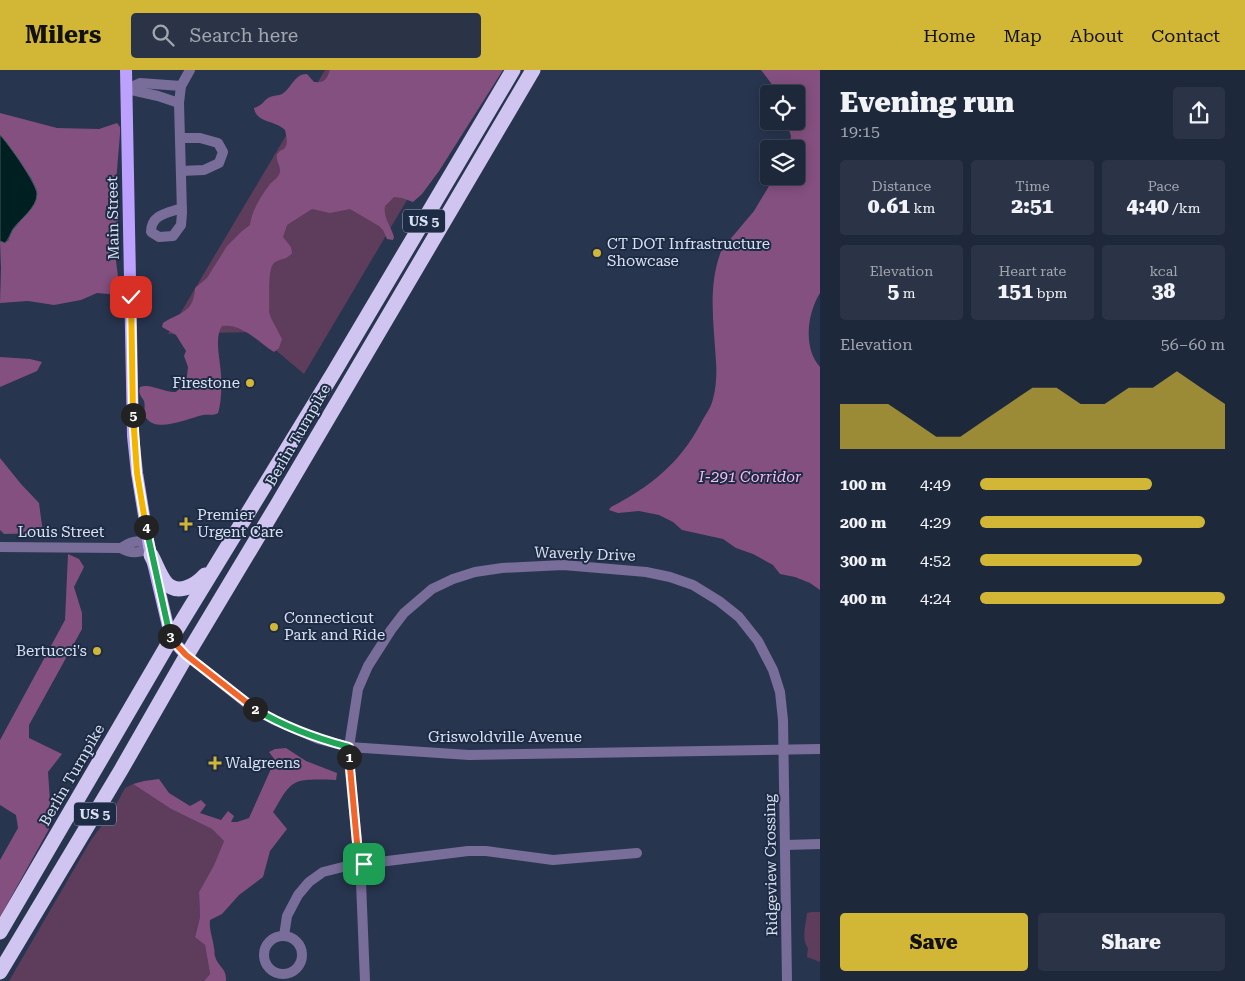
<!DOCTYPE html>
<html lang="en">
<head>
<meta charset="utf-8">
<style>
  :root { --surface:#1e283b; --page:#2b3446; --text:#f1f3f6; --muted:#a1a6af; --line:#3c4455; --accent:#d2b635 }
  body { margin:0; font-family:"Roboto Serif",serif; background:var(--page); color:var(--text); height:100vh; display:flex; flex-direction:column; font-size:19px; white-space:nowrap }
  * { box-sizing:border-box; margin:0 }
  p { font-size:16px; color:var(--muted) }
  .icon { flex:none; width:28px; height:28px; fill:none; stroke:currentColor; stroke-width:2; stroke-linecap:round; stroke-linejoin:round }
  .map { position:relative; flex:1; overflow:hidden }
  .details { display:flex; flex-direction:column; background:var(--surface); width:425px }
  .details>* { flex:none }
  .controls { position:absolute; left:760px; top:15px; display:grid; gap:10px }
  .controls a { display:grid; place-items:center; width:45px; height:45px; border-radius:5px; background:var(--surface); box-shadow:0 2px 12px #0003,0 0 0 1px var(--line); font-size:25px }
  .pin { position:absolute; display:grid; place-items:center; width:42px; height:42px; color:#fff; margin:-21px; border-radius:10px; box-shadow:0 2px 8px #0006 }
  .km { position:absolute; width:25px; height:25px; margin:-12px; border-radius:50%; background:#222; color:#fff; font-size:14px; line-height:25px; text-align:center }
  .round { display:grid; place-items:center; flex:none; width:52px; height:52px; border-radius:5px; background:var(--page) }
  .head { display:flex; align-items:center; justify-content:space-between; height:85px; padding:0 20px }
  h1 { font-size:28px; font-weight:800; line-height:38px }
  .figures { display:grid; grid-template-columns:repeat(3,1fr); gap:8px; height:85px; padding:5px 20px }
  .figures div { display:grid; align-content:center; border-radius:5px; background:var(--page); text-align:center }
  .figures b { font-size:21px; font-weight:800 }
  .figures small { font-size:14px; font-weight:400 }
  .figures p { font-size:14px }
  .chart { height:140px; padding:10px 20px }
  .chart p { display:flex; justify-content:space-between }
  .chart svg { width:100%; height:90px; margin-top:5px; fill:var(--accent); opacity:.7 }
  .button { display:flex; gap:10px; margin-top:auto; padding:10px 20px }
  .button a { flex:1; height:58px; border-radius:5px; background:var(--accent); color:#111; font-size:20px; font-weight:800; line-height:58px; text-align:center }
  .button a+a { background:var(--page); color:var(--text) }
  ul { padding:0 20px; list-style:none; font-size:16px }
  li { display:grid; grid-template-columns:80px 60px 1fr; align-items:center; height:38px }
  li i { height:12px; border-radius:6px; background:var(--accent) }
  header { display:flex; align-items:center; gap:30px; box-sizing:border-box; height:70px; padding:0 25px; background:var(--accent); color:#111 }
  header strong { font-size:24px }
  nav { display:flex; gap:28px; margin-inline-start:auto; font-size:18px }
  .search { width:350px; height:45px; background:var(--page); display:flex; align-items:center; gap:12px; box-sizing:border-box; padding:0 18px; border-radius:5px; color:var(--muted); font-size:19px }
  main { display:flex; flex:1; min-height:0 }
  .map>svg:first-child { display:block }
</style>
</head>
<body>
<header>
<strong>Milers</strong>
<div class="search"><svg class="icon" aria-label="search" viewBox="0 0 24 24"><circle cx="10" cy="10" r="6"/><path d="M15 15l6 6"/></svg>Search here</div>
<nav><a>Home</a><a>Map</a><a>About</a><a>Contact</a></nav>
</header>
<main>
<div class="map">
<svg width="820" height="911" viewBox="0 0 820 911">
  <rect width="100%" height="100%" fill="#28354f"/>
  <!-- green -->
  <g fill="#5e3c5b">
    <path d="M325,0H484L304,304L254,262L168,264Z"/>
    <path d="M133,714L171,739L212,759L224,771L214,795L199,822L200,847L195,866L205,875L210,904L204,911H9L91,770L112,742L125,718Z"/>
    <path d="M812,842H820V892L807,887L808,878C801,869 806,854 807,843Z"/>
  </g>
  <!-- forest -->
  <g fill="#84507f">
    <path d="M330,0H503L439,101L422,124L413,132L402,128L394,127L385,136C383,148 391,156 394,167L393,170L387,169L383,160L379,156L350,139L330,143L312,139L287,155L283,167L291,177L292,183C287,190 280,188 274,193C267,199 270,231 269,242L271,248L282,269L279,278L274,282C258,272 242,253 222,256C215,266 219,284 220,295C222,307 222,332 218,343C213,346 209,344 203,345C189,348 159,362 148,350C142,345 146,338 144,331C141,326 138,324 140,317C151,313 164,323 176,322L185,312L187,306L188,297L184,286L186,281L176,265L162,257L163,253C180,242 194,243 195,218L207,208L227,176L242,161L250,155C252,140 261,126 270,114C274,110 279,107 280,102C281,96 274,88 278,83C280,80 282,80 284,79C289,74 286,65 285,60C275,50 256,53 254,38C264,35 264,29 270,27C274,25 279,26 282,24C292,18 294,4 307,4L314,12C325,13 327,9 330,0Z"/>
    <path d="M761,0H820V223C807,244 803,278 820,297V520L810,513L795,507L780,504L773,495L753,484L736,478L723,469L682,460L673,452L659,445L639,441L618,443L609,440L611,437C650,417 680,393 701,353C705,345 711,338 713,329C716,318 717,303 716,292C714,254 707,215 722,179L754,141L775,106H796V79H789L791,66L786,51H796V24H776L771,13Z"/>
    <path d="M0,43L57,58L99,59L117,53L120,57V64L116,112L118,149L116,191L120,222L109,224L97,223L81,230L54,235L28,231L0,233L1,198L0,171H8L12,161L33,136L37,127V121L31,108L0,65Z"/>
    <path d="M0,287L30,289L42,292L37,301L0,317Z"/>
    <path d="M0,388L21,414L39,433L43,463L4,464L0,460Z"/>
    <path d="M68,484L79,489L84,497L74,517L82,543V559L29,655V668L62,684L48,702L50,731L49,759L0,847V790L18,758L16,745L0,735V670L65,550Z"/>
    <path d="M286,678L306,691L337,703L336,710C325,710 304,708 295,713C285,718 279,733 273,742L287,759L270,781L263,807L239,825L222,844L210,850C209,861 213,868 214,878C215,881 214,884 215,886C217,896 227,898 226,911H204L210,904L205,875L195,867L200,847L199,822L214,795L224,771L212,759L171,739L133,714L144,711L159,709L169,723L190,736L201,730L206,735L200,743L221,750L228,741L234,746L231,752H237L249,748L275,690L269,682L275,679Z"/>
  </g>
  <!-- water -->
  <path fill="#001f20" stroke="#41595f" d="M0,65C8,73 37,114 37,124C37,138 20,149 13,159C10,164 9,169 5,173L0,171Z"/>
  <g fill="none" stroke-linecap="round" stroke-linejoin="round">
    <!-- minor -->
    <g stroke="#796d9a" stroke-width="10">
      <path d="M127,19L140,13L181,16"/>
      <path d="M127,19L158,26L179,33"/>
      <path d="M180,68H200L218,73L223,82L219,93L204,100L181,101"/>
      <path d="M182,138C168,143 151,144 151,162L159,167L173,166L181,155L182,143L179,33L181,16L190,0"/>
      <path d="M0,477L121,478C130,484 142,484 149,476C141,468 130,472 121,478"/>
      <path d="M186,585L250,636L274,650L318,669L349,677L469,685L820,679"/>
      <path d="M786,775L820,774"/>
      <circle cx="283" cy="885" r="19"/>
      <path d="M284,866L287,846L298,825L309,812L323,802L347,796L468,781H486L553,790L637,783"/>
      <path d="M365,911L361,812L349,691V677L358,619L368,596L391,560L404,543L432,519L453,509L475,502L502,498L563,495L646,502L670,507L693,515L719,531L739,547L758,571L773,600L780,622L783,650L787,911"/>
    </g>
    <!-- major -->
    <path stroke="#bca1fe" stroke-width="12" d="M126,0L133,366L137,403L149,476L171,569L186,585"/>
    <!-- highway -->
    <g stroke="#d0c5f1" stroke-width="15">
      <path d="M151,485C156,494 160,506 166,513C178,526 196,515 205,505"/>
      <path d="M0,862L171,569L334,302L513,0"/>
      <path d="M0,902L121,700L184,590L277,435L533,0"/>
    </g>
  </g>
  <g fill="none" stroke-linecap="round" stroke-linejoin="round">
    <defs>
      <path id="split-1" d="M349,687L359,794H364"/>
      <path id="split-2" d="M255,639C285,657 315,668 349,677V687"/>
      <path id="split-3" d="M170,566L171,569L186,585L255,639"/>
      <path id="split-4" d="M146,457L170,566"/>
      <path id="split-5" d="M133,345L137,403L146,457"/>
      <path id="split-6" d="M131,227L133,345"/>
    </defs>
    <!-- split-1 casing -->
    <use href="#split-1" stroke="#fff" stroke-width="10"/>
    <!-- split-2 casing -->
    <use href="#split-2" stroke="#fff" stroke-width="10"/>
    <!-- split-3 casing -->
    <use href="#split-3" stroke="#fff" stroke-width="10"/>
    <!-- split-4 casing -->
    <use href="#split-4" stroke="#fff" stroke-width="10"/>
    <!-- split-5 casing -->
    <use href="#split-5" stroke="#fff" stroke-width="10"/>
    <!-- split-6 casing -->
    <use href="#split-6" stroke="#fff" stroke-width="10"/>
    <!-- split-1 -->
    <use href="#split-1" stroke="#f0652b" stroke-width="6"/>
    <!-- split-2 -->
    <use href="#split-2" stroke="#22a559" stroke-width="6"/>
    <!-- split-3 -->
    <use href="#split-3" stroke="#f0652b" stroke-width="6"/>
    <!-- split-4 -->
    <use href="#split-4" stroke="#22a559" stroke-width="6"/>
    <!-- split-5 -->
    <use href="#split-5" stroke="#f5b400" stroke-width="6"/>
    <!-- split-6 -->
    <use href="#split-6" stroke="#f5b400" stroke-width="6"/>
  </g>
  <!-- markers -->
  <g fill="#d2b635" stroke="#1e2b44" stroke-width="2">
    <circle cx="597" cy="183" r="5"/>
    <circle cx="250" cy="313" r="5"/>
    <path d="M183.5 446.5h5v5h5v5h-5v5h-5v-5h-5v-5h5z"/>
    <circle cx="274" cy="557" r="5"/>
    <circle cx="97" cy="581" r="5"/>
    <path d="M212.5 685.5h5v5h5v5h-5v5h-5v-5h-5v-5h5z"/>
  </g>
  <g text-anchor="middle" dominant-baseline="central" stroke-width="4" stroke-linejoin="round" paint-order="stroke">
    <!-- shield labels -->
    <g fill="#1e2b44" stroke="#a0aabe" stroke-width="1">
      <rect x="403" y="139.5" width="42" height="23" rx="4"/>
      <rect x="74" y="732.5" width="42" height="23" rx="4"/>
    </g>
    <g font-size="14" font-weight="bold" fill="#d8e1f2">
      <text x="424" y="151">US 5</text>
      <text x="95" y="744">US 5</text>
    </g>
    <!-- street labels -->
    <g font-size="15" fill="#d8e1f2" stroke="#1e2b44">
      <text transform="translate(113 148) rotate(-91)">Main Street</text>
      <text transform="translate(298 365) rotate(-60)">Berlin Turnpike</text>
      <text x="61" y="462">Louis Street</text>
      <text transform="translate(585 484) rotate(2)">Waverly Drive</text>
      <text x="505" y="667">Griswoldville Avenue</text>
      <text transform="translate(72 705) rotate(-60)">Berlin Turnpike</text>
      <text transform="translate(771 795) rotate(-91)">Ridgeview Crossing</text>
    </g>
    <!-- poi labels -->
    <g font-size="15" fill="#d8e1f2" stroke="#1e2b44" text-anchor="start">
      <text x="607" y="174">CT DOT Infrastructure<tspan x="607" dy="17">Showcase</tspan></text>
      <text x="240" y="313" text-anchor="end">Firestone</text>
      <text x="197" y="445">Premier<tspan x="197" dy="17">Urgent Care</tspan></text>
      <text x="284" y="548">Connecticut<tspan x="284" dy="17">Park and Ride</tspan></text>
      <text x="87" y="581" text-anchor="end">Bertucci's</text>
      <text x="225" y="693">Walgreens</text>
    </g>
    <!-- park labels -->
    <g font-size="15" font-style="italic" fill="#f9bbf3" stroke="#1e2b44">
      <text x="750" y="407">I-291 Corridor</text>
    </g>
  </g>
</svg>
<div class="controls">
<a><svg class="icon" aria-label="locate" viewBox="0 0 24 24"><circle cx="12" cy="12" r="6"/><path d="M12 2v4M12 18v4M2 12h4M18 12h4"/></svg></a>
<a><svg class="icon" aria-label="layers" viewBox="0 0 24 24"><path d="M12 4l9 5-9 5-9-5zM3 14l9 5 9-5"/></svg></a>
</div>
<div class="pin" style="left:364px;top:794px;background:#1e9e55"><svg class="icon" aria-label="arrive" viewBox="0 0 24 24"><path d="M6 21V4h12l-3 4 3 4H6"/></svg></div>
<div class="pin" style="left:131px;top:227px;background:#d93025"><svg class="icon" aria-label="check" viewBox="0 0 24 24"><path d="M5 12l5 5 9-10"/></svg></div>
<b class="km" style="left:349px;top:687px">1</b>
<b class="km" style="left:255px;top:639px">2</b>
<b class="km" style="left:170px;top:566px">3</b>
<b class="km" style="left:146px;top:457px">4</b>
<b class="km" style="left:133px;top:345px">5</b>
</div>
<section class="details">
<div class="head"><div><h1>Evening run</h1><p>19:15</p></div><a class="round"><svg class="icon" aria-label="share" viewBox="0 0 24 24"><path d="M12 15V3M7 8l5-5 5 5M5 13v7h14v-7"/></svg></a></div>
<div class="figures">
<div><p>Distance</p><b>0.61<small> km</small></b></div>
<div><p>Time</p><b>2:51</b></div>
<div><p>Pace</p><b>4:40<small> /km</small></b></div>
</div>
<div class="figures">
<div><p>Elevation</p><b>5<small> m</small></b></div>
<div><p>Heart rate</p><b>151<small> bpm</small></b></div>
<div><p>kcal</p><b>38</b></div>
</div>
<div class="chart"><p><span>Elevation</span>56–60 m</p>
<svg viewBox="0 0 160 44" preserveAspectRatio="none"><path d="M0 44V22L10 22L20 22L30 30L40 38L50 38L60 30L70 22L80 14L90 14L100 22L110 22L120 14L130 14L140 6L150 14L160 22V44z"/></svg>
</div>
<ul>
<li><b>100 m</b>4:49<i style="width:70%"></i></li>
<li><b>200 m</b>4:29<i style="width:92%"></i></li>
<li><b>300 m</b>4:52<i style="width:66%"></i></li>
<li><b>400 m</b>4:24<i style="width:100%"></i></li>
</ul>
<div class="button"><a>Save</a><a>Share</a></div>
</section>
</main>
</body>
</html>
